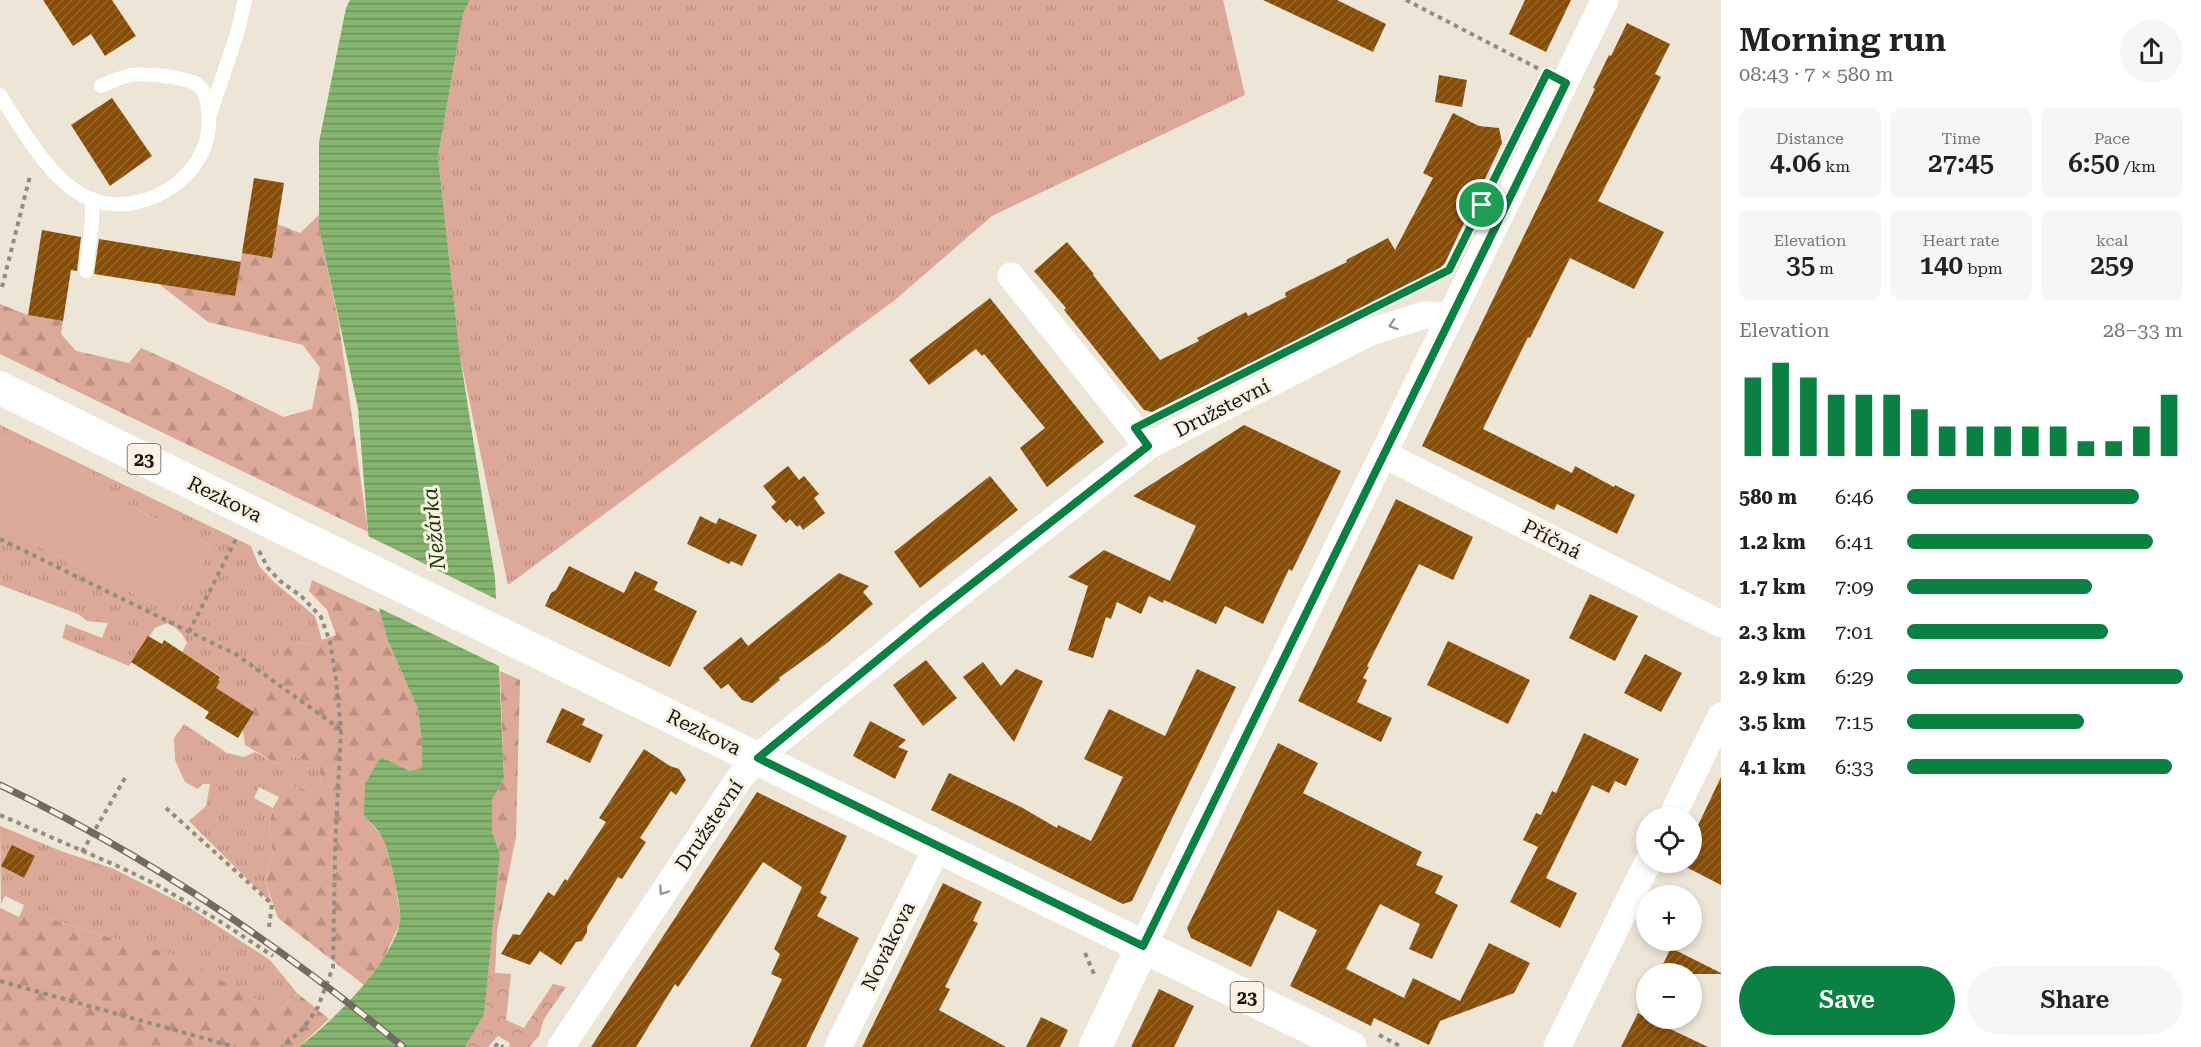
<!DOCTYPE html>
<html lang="en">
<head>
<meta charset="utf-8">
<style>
  :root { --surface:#fff; --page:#f6f6f6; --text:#222; --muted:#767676; --accent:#0b8043 }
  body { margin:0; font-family:"Roboto Serif",serif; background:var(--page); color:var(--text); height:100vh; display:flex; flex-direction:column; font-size:22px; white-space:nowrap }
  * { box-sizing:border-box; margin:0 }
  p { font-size:20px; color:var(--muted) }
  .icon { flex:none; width:33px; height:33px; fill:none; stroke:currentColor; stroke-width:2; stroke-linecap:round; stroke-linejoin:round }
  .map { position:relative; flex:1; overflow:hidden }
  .side { display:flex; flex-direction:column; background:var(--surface); width:480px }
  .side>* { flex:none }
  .tools { position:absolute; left:1636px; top:807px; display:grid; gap:12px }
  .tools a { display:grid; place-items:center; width:66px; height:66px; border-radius:50%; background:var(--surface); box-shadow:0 3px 9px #0003; font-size:30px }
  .pin { position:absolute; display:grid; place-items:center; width:51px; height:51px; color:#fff; margin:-26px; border:3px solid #fff; border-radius:50%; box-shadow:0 2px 6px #0007 }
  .round { display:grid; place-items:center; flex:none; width:63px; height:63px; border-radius:32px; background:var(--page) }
  .head { display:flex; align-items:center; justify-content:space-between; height:102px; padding:0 18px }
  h1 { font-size:33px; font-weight:600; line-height:45px }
  .metrics { display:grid; grid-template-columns:repeat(3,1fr); gap:9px; height:102px; padding:6px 18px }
  .metrics div { display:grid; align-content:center; border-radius:12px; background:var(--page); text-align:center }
  .metrics b { font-size:26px; font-weight:600 }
  .metrics small { font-size:16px; font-weight:400 }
  .metrics p { font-size:16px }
  .chart { height:168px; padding:12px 18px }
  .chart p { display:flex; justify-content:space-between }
  .chart svg { width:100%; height:108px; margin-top:6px; stroke:var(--accent); stroke-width:6 }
  .action { display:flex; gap:12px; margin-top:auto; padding:12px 18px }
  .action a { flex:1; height:69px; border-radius:36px; background:var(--accent); color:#fff; font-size:24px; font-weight:600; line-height:69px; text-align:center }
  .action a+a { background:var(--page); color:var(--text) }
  ul { padding:0 18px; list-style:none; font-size:20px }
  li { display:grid; grid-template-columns:96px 72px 1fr; align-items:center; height:45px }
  li i { height:15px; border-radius:8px; background:var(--accent) }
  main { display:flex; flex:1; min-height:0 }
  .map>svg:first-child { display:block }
</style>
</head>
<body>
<main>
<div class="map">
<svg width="1721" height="1047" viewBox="0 0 1721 1047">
  <defs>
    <pattern id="grass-tufts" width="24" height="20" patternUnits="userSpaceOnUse" patternTransform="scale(1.5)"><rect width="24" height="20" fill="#dca898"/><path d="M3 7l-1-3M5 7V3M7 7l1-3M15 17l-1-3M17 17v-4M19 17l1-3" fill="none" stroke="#bc9082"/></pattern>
    <pattern id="forest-firs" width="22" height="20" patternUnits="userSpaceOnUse" patternTransform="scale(1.5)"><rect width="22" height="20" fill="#dca898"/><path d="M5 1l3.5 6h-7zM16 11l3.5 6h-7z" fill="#bc9082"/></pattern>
    <pattern id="park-crowns" width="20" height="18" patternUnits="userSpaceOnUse" patternTransform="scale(1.5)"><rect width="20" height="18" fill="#dca898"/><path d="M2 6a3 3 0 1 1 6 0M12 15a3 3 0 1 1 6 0" fill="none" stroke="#bc9082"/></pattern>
    <pattern id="water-rules" width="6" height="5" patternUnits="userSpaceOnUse" patternTransform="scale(1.5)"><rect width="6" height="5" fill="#86b570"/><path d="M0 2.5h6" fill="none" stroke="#6d925b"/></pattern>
    <pattern id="building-hatch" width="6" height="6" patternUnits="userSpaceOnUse" patternTransform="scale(1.5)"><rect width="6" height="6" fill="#874d06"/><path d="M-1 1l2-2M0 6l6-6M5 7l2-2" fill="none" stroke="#946832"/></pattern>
  </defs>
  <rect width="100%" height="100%" fill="#ede6d7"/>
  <!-- grass -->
  <g fill="url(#grass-tufts)">
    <path d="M470,0H1223L1245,95L992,216L895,300L508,585L460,356L438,157L463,14Z"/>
    <path d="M0,425L251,546L259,566L274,582L315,616L322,640L313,643L293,644L276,680L260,686L246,707L211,695L220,681L218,680L220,676L182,652L187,643C183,633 177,628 167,623L155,628L129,666L62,638L66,624L102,638L108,623L87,621L78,614L0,585V527L177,615L212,546L111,497L100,479L16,438L0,439Z"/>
    <path d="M184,724L227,753L244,757L255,752L277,764L293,756L319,766L322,786L311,792L297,787L280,785L279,797L259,787L254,798L273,808L269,828L273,854L265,880L272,904L189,821L206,806L210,784H203L198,789L185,782L175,760L174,738Z"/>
    <path d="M0,826L61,851L114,869L187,906L270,960L297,993L280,1010L122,941L22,910L24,905L5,896L1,904Z"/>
  </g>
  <!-- forest -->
  <g fill="url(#forest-firs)">
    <path d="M319,215V229L339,324L368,532L0,354V304L28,315L63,321L61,334L76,351L129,363L141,348C190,369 236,394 284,417L312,409L320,368L303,345L208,322L159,284L235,296L242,253L277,224L300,233Z"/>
    <path d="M312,580L380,612L388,641L418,709L422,742V768L410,771L381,757L364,816L383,837L394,878L401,921L383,960L364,985L278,918L265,880L273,854L269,828L273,808L279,797V784L297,787L311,792L322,786L319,766L293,756L277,764L245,745L243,730L254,712L246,707L260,686L276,680L277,654L293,644L313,643L336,635L327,610L309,591Z"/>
    <path d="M500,671L520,680L516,837L497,931L495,973L488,972L500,854L492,831V800L504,778Z"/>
    <path d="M0,908L19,917L22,910L122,941L176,955L238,990L280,1010L297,993L329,1019L299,1047H0Z"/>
  </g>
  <!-- park -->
  <path fill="url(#park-crowns)" d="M488,972L511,974L506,1020L524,1028L553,984L566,987L544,1019L539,1036L529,1047H509L510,1043L498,1036L488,1047H465L484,1015Z"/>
  <!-- pitch -->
  <path fill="#dca898" d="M16,438L100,479L111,497L212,546L177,615L0,527V439Z"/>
  <!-- water -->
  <path fill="url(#water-rules)" d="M350,0H470L463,14L438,157L460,356L495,578L504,778L492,800V831L500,854L484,1015L465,1047H299C334,1020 389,966 400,923C403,912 388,847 382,837C378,829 370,822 364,816L365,784L381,757L410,771L422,768V742L418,709L388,641L380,612L368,532L358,408L319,229V142L346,8Z"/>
  <!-- pier -->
  <path fill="#ede6d7" d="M366,535L500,601L503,668L377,607Z"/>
  <!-- building -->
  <g fill="url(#building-hatch)">
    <path d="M43,0H112L136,36L105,56L91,34L73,46Z"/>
    <path d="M1263,0H1337L1386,24L1373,52Z"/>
    <path d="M1525,0H1571L1546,52L1509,34Z"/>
    <path d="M1627,23L1670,44L1655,74L1661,77L1598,201L1664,232L1634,289L1570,258L1530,338L1528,337L1483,429L1572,473L1575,466L1614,487L1615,485L1635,495L1617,534L1557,504L1554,510L1422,446L1595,89L1593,88L1609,55L1611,56Z"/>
    <path d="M1439,75L1467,80L1462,107L1435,102Z"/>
    <path d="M112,98L152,156L110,186L71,125Z"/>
    <path d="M1453,113L1479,126L1499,128L1502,143L1445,263L1438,270L1152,412L1144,410L1064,310L1066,308L1034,271L1067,242L1094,274L1093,275L1160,360L1199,341L1197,338L1246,312L1248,316L1286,297L1285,293L1290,290L1347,262L1346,260L1388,238L1395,250L1433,178L1423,173Z"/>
    <path d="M254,178L284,183L272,258L242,253Z"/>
    <path d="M42,230L81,237L77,271L71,270L63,321L28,315Z"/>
    <path d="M99,239L241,262L235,296L94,274Z"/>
    <path d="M990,298L1104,442L1047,487L1020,448L1045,428L984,354L982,356L976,349L929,385L909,360Z"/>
    <path d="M1244,425L1341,471L1292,571L1289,569L1263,624L1225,606L1216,624L1164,600L1163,603L1149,596L1141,614L1117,602L1111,619L1106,617L1093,658L1068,650L1088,586L1068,577L1104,550L1170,581L1196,526L1133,496Z"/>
    <path d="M788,466L799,480L804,476L819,494L814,498L825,513L803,530L800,525L797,527L790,519L786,523L771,507L776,502L763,486Z"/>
    <path d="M990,476L1018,510L920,588L894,552Z"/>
    <path d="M1396,499L1473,537L1453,580L1419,564L1367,666L1369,667L1363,678L1367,680L1357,702L1392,718L1381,742L1298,701Z"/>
    <path d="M700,516L716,524L719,518L757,535L742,566L731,561L729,564L687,544Z"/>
    <path d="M569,566L624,593L635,571L658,582L654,590L697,611L670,667L545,606L551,593L556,590Z"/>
    <path d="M839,573L869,586L863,592L873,604L827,643L779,678L780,680L752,703L742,700L728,684L721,689L703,668L741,637L748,646Z"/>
    <path d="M1590,594L1638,616L1615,661L1569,638Z"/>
    <path d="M148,636L162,644L164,640L220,677L218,680L220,681L216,688L254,712L238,738L205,718L209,712L131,662Z"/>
    <path d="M1448,641L1530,680L1508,724L1427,685Z"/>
    <path d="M1645,654L1682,673L1661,712L1624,693Z"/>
    <path d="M926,660L957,698L923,726L893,685Z"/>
    <path d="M983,662L1001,686L1016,669L1043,681L1014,742L963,677Z"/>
    <path d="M1197,669L1236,687L1132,901L1123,904L931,810L949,773L1021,807L1057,828L1058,825L1091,841L1123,777L1084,759L1109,709L1165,736Z"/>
    <path d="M562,708L585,719L582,725L603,735L590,763L546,742Z"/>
    <path d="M870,721L906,740L898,747L908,751L895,779L853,756Z"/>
    <path d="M1584,733L1639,759L1626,786L1615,781L1609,793L1592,785L1546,878L1577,893L1560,928L1510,902L1538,847L1523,840L1536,813L1541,815L1552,791L1556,793Z"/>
    <path d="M1278,743L1318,763L1303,793L1422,852L1416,865L1443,876L1435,893L1458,905L1432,959L1409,949L1420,924L1380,904L1346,969L1404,998L1413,978L1460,1001L1489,943L1530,963L1514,993L1440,1021L1429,1045L1374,1018L1371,1026L1290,986L1317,930L1278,910L1251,967L1191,938L1187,928Z"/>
    <path d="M644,749L670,766L679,769L686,780L676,795L671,791L640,838L646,842L622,879L618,877L587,927V932L582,941L576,942L561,965L540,951L530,965L501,954L513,934L520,935L548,892L554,896L565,879L567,881L606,822L599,818Z"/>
    <path d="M1721,777V885L1686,867L1688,862H1692V838Z"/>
    <path d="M757,792L847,836L820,893L827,897L817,916L859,938L806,1047H750L782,979L771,974L780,954L774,949L802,887L763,862L678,987L675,984L636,1047H591Z"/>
    <path d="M12,845L35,856L24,878L1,866Z"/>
    <path d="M943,883L982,902L973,921L978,923L945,987L950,989L939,1010L1006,1047H862Z"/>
    <path d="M1671,948L1721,973V974H1658Z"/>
    <path d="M1159,989L1194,1006L1174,1047H1131Z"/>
    <path d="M1638,1013L1647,1018L1708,1047H1621Z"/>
    <path d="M1041,1017L1068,1030L1060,1047H1026Z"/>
  </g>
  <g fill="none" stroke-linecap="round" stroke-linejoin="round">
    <!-- path -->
    <g stroke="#928d82" stroke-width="4" stroke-dasharray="4.5 4.5" stroke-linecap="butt">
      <path d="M1406,0L1541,70"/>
      <path d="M1418,286L1438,276"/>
      <path d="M2,287L30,176"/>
      <path d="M0,539L237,655L340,729"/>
      <path d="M259,551L268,568L280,581L301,596L321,617L330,642L336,679L341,730L335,850L333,967L318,1007L303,1029L282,1047"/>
      <path d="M189,632L236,539"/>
      <path d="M166,808L272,904L269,927"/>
      <path d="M0,815L122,868L157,885L221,922L273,956"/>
      <path d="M82,852L125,778"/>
      <path d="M1085,953L1094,974"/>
      <path d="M0,981L235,1047"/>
      <path d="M1379,1035L1402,1047"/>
      <path d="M495,1047L498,1043L503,1047"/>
    </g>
    <!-- lane -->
    <g stroke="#fff" stroke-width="14">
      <path d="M0,95C21,128 53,186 93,200C148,219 218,171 208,110C207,100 206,92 198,85C188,77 144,73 131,75C121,77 110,82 101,86"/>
      <path d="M210,114L237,34L245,0"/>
      <path d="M86,271L92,221V199"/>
    </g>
    <!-- street -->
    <g stroke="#fff" stroke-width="27">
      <path d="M1011,276L1148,446"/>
      <path d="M1383,454L1721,624"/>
      <path d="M1671,818L1721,716"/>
      <path d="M1143,946L1605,0"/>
      <path d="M561,1047L738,780L757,758L931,616L1148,446L1370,332L1425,315L1450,317"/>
      <path d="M838,1047L938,846"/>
      <path d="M1557,1047L1648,862"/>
    </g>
    <!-- secondary -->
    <path stroke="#fff" stroke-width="33" d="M1095,1047L1143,946"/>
    <!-- primary -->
    <path stroke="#fff" stroke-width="33" d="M0,388L289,531L1350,1047"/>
    <defs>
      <path id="rail" d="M0,785C145,854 280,945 403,1047"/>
    </defs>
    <!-- rail casing -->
    <use href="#rail" stroke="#706b62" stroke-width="7"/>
    <!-- rail -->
    <use href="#rail" stroke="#faf3e4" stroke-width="4.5" stroke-dasharray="14" stroke-linecap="butt"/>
  </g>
  <!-- one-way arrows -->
  <defs><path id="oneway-chevron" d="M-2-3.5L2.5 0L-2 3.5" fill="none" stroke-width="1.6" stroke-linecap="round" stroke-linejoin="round" transform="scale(1.5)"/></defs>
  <g stroke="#979693">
    <use href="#oneway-chevron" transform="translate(1393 325) rotate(162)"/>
    <use href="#oneway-chevron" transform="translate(663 891) rotate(124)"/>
  </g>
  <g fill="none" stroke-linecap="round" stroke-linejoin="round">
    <defs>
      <path id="route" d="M1547,73L1566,83L1143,946L758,758L931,616L1148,446L1135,428L1449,270Z"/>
    </defs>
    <!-- route casing -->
    <use href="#route" stroke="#fff" stroke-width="12"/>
    <!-- route -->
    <use href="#route" stroke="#0b8043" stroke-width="8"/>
  </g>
  <g text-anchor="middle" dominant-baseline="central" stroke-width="6" stroke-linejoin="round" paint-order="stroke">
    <!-- shield labels -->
    <g fill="#faf3e4" stroke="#5c5850" stroke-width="1.5">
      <rect x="127.5" y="444" width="33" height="30" rx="4.5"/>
      <rect x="1230.5" y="982" width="33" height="30" rx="4.5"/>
    </g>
    <g font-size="18" font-weight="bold" fill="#181510">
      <text x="144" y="459">23</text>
      <text x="1247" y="997">23</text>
    </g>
    <!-- street labels -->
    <g font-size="20" fill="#181510" stroke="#faf3e4">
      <text transform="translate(1222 408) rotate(-27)">Družstevní</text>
      <text transform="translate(225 499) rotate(26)">Rezkova</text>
      <text transform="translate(1552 539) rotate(27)">Příčná</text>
      <text transform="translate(704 732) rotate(26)">Rezkova</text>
      <text transform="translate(709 825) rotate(-56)">Družstevní</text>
      <text transform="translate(888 946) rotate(-64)">Novákova</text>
    </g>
    <!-- water labels -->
    <g font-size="21" font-style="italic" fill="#193706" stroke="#faf3e4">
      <text transform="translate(434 529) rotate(-96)">Nežárka</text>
    </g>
  </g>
</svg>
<div class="tools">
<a><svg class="icon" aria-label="locate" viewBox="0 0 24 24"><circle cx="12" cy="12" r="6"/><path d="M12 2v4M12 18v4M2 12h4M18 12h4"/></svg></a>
<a>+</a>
<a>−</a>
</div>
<div class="pin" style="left:1482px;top:205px;background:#1e9e55"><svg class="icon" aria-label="arrive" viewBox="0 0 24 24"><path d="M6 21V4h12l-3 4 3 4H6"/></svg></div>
</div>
<section class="side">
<div class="head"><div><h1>Morning run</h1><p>08:43 · 7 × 580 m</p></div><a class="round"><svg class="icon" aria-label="share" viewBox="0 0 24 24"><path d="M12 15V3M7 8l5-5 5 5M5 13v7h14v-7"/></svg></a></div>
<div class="metrics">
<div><p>Distance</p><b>4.06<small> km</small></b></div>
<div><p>Time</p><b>27:45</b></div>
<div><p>Pace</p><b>6:50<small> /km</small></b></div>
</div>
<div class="metrics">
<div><p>Elevation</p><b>35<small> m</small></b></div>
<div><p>Heart rate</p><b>140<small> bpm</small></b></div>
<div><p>kcal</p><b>259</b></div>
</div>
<div class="chart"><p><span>Elevation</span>28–33 m</p>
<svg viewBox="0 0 160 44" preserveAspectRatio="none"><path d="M5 44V12M15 44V6M25 44V12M35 44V19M45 44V19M55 44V19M65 44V25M75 44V32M85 44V32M95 44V32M105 44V32M115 44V32M125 44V38M135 44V38M145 44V32M155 44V19"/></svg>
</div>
<ul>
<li><b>580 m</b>6:46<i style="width:84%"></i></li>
<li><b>1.2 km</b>6:41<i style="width:89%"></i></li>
<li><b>1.7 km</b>7:09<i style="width:67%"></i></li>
<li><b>2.3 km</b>7:01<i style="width:73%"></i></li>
<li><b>2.9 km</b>6:29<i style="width:100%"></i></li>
<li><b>3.5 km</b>7:15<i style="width:64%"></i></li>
<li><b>4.1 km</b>6:33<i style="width:96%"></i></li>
</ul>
<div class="action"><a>Save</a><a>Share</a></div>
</section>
</main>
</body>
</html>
